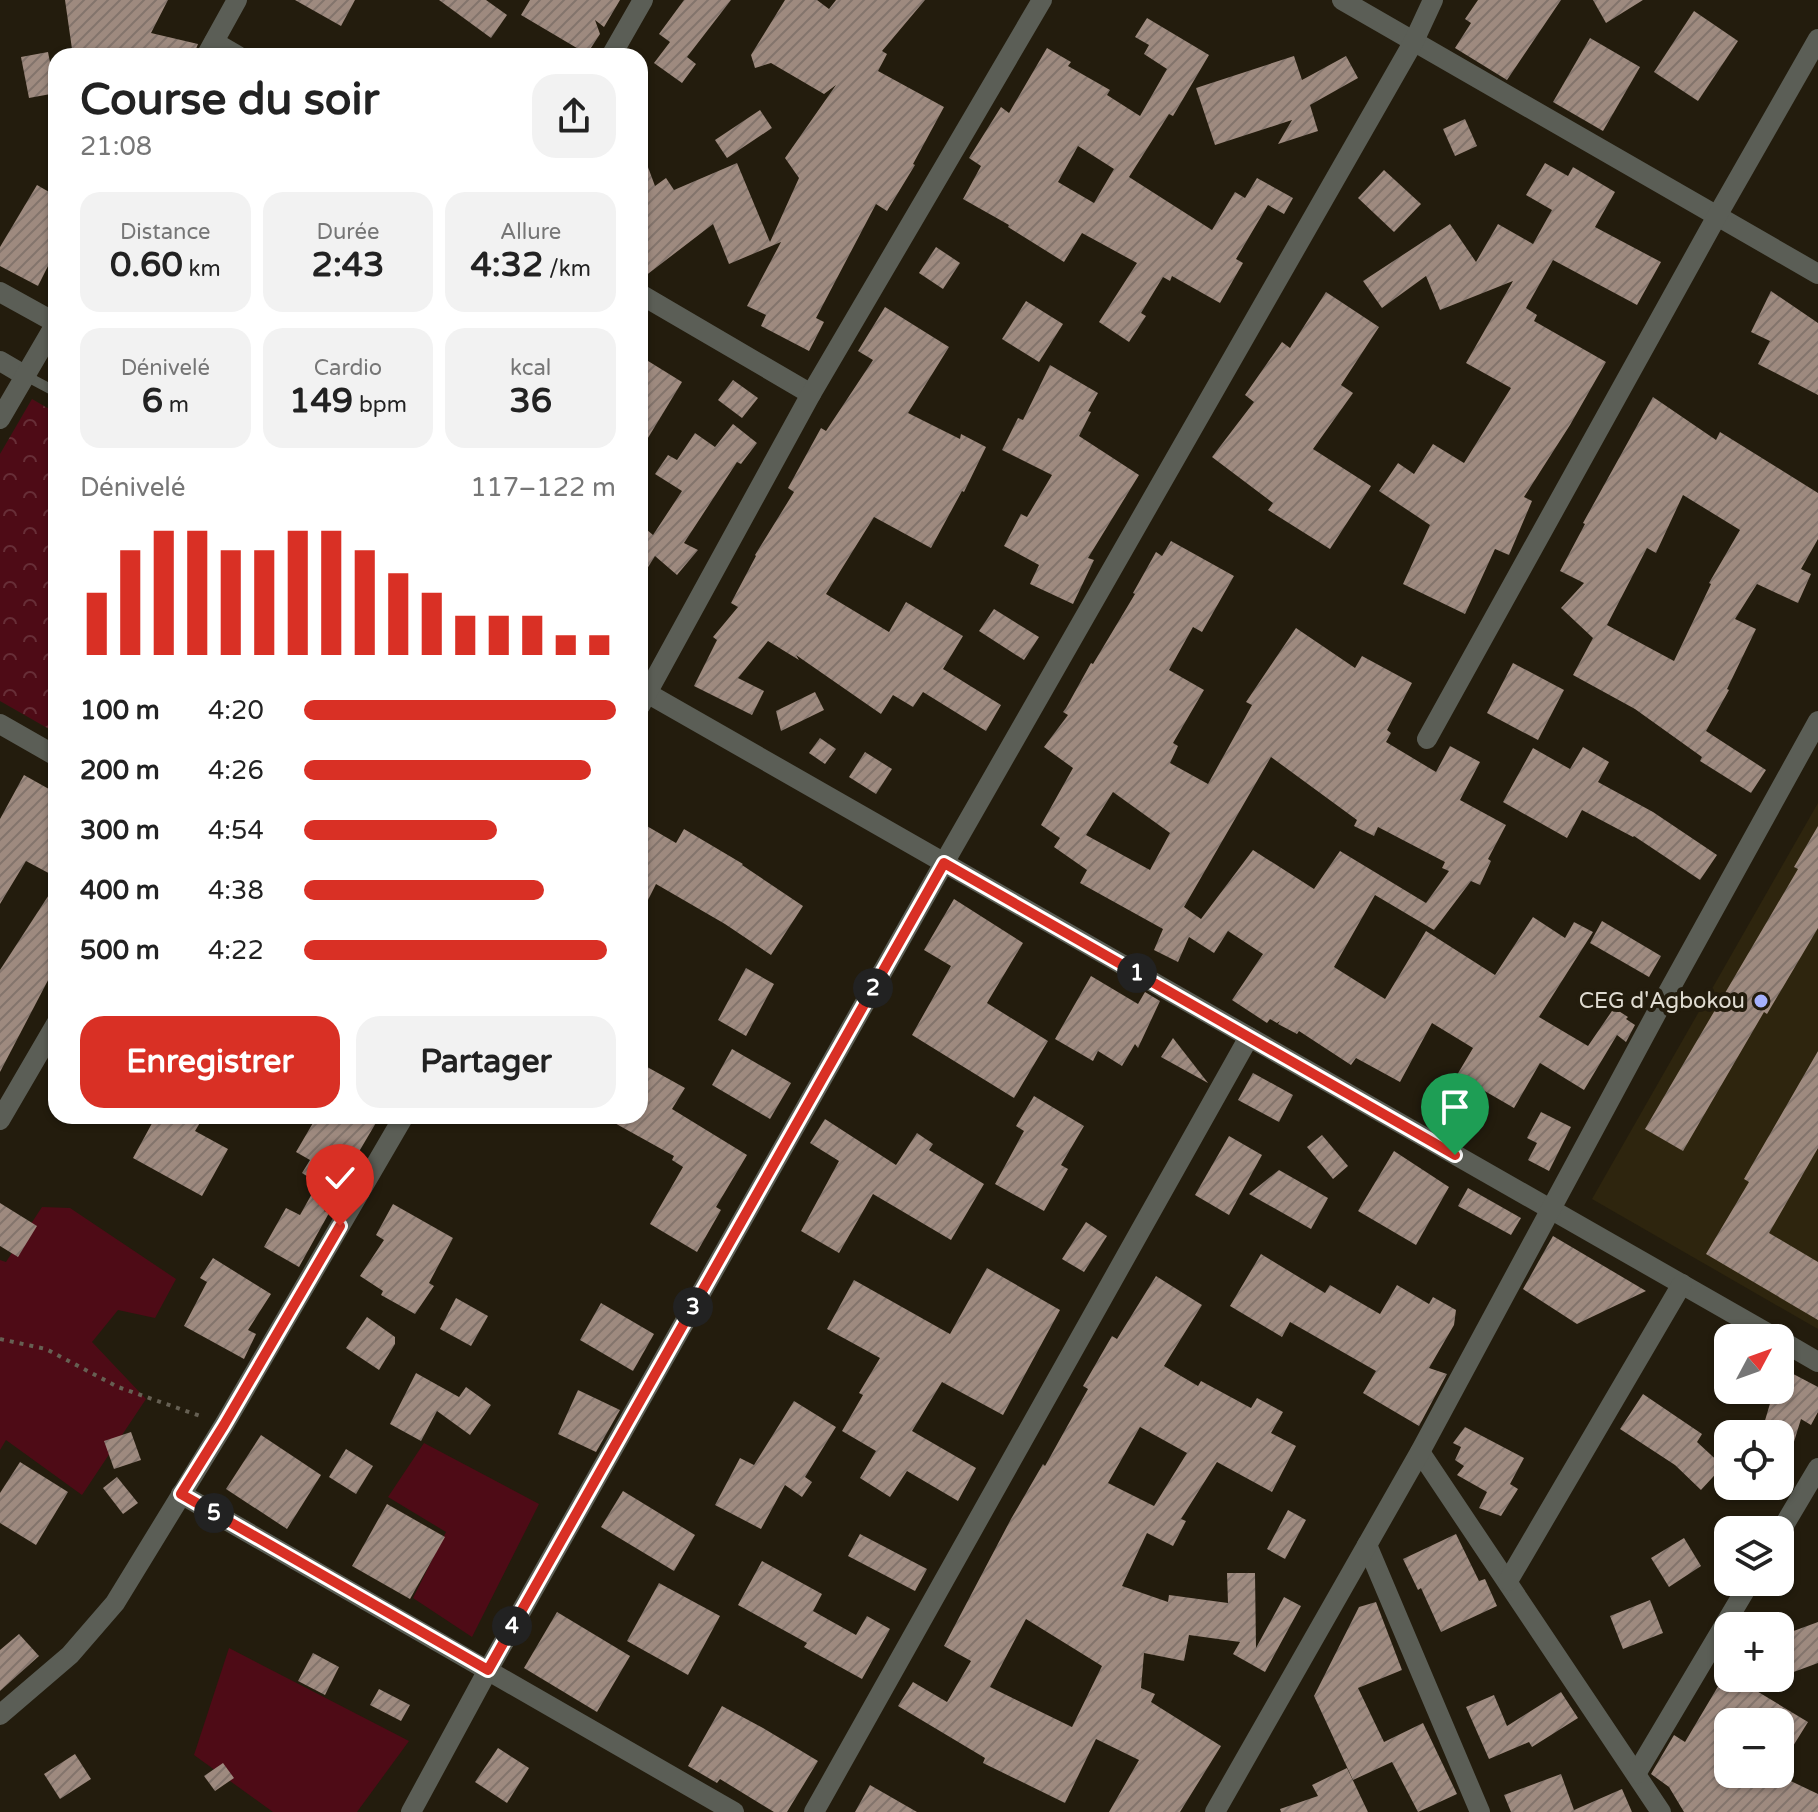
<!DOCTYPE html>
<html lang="fr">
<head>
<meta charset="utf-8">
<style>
  :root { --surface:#fff; --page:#f2f2f2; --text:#222; --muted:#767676; --accent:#d93025 }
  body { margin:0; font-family:"Varela Round",sans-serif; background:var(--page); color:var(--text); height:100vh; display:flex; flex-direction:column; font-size:30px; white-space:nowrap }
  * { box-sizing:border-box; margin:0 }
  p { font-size:26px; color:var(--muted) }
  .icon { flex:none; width:44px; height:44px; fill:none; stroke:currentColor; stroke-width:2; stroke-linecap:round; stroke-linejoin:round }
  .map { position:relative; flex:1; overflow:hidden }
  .side { position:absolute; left:48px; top:48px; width:600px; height:1076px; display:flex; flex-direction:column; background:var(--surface); border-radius:24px; box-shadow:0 2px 6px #0004 }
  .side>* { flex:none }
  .needle { width:52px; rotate:49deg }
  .fabs { position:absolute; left:1714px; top:1324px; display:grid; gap:16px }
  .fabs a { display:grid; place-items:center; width:80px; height:80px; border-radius:16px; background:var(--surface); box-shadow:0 2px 6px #0004; font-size:40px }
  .pin { position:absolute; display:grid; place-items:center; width:68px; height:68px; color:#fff; margin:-82px -34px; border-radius:50% 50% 50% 0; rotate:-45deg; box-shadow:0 0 8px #0007 }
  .pin .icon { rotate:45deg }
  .km { position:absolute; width:40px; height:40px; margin:-20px; border-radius:50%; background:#222; color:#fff; font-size:22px; line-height:40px; text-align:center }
  .round { display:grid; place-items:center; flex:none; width:84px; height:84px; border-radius:24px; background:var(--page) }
  .head { display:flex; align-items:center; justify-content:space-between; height:136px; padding:0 32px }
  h1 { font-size:44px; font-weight:700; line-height:60px }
  .stats { display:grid; grid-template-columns:repeat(3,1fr); gap:12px; height:136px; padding:8px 32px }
  .stats div { display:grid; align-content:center; border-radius:20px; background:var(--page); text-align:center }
  .stats b { font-size:34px; font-weight:700 }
  .stats small { font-size:22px; font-weight:400 }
  .stats p { font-size:22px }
  .chart { height:224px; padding:16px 32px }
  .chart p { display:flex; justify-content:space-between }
  .chart svg { width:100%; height:144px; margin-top:8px; stroke:var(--accent); stroke-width:6 }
  .cta { display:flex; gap:16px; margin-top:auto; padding:16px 32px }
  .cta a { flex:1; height:92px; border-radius:24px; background:var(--accent); color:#fff; font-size:32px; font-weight:700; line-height:92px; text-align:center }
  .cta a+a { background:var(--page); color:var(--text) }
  ul { padding:0 32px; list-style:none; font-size:26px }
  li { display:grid; grid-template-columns:128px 96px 1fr; align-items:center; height:60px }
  li i { height:20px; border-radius:10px; background:var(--accent) }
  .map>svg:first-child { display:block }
</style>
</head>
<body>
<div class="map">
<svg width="1818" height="1812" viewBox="0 0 1818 1812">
  <defs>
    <pattern id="park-crowns" width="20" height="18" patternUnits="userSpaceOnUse" patternTransform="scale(2)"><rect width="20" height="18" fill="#4e0b16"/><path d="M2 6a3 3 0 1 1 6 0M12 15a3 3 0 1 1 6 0" fill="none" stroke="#672e37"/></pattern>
    <pattern id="building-hatch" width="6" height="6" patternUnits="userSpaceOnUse" patternTransform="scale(2)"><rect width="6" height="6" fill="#9e8a7f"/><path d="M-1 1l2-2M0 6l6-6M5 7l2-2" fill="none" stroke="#83746c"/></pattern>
  </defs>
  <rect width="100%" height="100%" fill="#231c0d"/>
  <!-- built -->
  <path fill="#2e250e" d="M1818,803V1329L1592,1199Z"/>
  <!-- green -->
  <g fill="#4e0b16">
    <path d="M42,1207L70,1208L176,1279L155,1318L118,1310L92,1342L146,1399L82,1495L6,1440L0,1450V1260L6,1262Z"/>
    <path d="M424,1443L539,1504L472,1637L413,1598L446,1532L388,1497Z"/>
    <path d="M229,1648L409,1741L357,1812H273L194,1755Z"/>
  </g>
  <!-- park -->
  <path fill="url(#park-crowns)" d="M32,399L56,413V733L0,701V454Z"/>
  <!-- building -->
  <g fill="url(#building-hatch)" fill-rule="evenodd">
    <path d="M65,0H168L151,33L198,44L193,56H73Z"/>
    <path d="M295,0H355L341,26Z"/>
    <path d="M439,0H486L507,15L491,38Z"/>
    <path d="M530,0H620L604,27L595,20L600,34L587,54L521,15Z"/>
    <path d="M684,0H731L687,57L696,64L682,83L654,63L670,42L659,34Z"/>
    <path d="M785,0H817L829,9L836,0H925L882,51L887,54L878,71L944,107L913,164L915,165L887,211L876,204L816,318L824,322L809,351L761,326L766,315L747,306L781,242L729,264L713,224L640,280V151H642L655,186L666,178L674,190L737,163L770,242L799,178L785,158L836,85L824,94L771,63L755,68L751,55Z"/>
    <path d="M1478,0H1561L1507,80L1455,48L1471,23L1465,19Z"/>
    <path d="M1593,0H1643L1606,23Z"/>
    <path d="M1694,11L1738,41L1698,101L1654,72Z"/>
    <path d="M1147,18L1209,55L1173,116L1169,114L1129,177L1212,230L1235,192L1245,198L1257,178L1293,198L1284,214L1268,205L1236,259L1243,263L1220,303L1172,276L1170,281L1163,277L1141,313L1146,316L1129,342L1099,322L1137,263L1082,233L1064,262L1008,227L1009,225L963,199L981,166L969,158L1001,107L1009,113L1047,48L1071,62L1068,66L1110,90L1107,95L1140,116L1167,69L1144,54L1149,45L1135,37ZM1078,146L1114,169L1094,203L1058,182Z"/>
    <path d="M1590,38L1640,67L1603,131L1553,102Z"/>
    <path d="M48,52L56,93L29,98L21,57Z"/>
    <path d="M1294,56L1302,80L1346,56L1358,78L1310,105L1318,131L1278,144L1292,120L1215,145L1196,88Z"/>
    <path d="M760,110L772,128L727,158L715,140Z"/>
    <path d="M1465,119L1477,146L1455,156L1443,129Z"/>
    <path d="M1545,163L1568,176L1573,167L1615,192L1595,227L1661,262L1637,305L1553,260L1526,308L1537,315L1534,321L1606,362L1570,425L1524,497L1532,501L1509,555L1495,549L1465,614L1403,584L1430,525L1379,491L1398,463L1414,474L1433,444L1464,463L1511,388L1466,363L1513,281L1440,310L1426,276L1382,308L1363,281L1450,224L1476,262L1498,224L1533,244L1552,210L1526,195Z"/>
    <path d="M1384,170L1421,204L1394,232L1358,198Z"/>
    <path d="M37,185L56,196V250L38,286L0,266V247Z"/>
    <path d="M936,247L960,263L943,289L919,273Z"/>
    <path d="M1771,291L1818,323V395L1758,364L1770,341L1751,332Z"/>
    <path d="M1326,292L1379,327L1341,385L1353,393L1313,449L1371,486L1330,549L1268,510L1273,503L1212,457L1254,402L1245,395L1282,342L1290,348Z"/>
    <path d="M1026,301L1063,324L1039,362L1002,339Z"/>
    <path d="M885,307L949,347L908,413L960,439L961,434L986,447L964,492L962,491L931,548L874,517L826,594L889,632L906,602L963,636L943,669L1001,705L986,731L923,692L913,707L893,695L881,714L796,655L799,660L768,641L738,678L764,691L752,715L694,686L717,640L713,637L738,607L731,603L756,556L755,555L794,492L788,488L821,428L826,431L873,360L858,351Z"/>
    <path d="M640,356L682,382L640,451Z"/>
    <path d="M1050,365L1098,393L1088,411L1091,412L1079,436L1139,475L1088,558L1094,560L1073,604L1030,584L1039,565L1004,546L1021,514L1027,517L1052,475L1002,450L1018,418L1023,420Z"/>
    <path d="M733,380L758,398L742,418L718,400Z"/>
    <path d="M1653,397L1716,440L1720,432L1818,493V539L1801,569L1811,574L1798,603L1757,584L1735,619L1756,629L1727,689L1729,690L1706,731L1766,770L1751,793L1700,761L1702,757L1635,709L1573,675L1593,638L1561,608L1584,583L1560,571L1585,524L1583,523ZM1683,495L1740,530L1709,583L1711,584L1674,661L1607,625L1647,548L1656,553Z"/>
    <path d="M733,424L757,443L741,464L737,462L684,543L698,550L677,575L655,556L640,580V524L653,535L682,491L655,474L668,455L677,460L695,433L715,447Z"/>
    <path d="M1171,541L1234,576L1202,632L1193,627L1169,670L1204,690L1173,743L1178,746L1170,763L1208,784L1252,705L1246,702L1296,628L1355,668L1362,656L1412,683L1387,730L1391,733L1386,742L1436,772L1450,746L1480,762L1460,800L1506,825L1488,859L1491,861L1480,885L1471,881L1434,930L1375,895L1334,967L1385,999L1426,931L1495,975L1533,917L1565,938L1574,922L1593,932L1539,1017L1588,1046L1614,1008L1628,1017L1626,1019L1635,1025L1626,1042L1617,1035L1584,1090L1540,1063L1514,1108L1457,1075L1473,1048L1432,1023L1400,1082L1356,1058L1351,1065L1299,1031L1297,1034L1278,1024L1280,1021L1277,1023L1270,1019L1267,1023L1232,1000L1263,954L1228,931L1214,953L1189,937L1178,962L1154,950L1163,929L1080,883L1087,870L1054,847L1060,838L1041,825L1073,768L1044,747L1068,715L1063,712L1066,708L1091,663L1093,664L1135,594L1133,593L1156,552L1162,556ZM1271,757L1357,820L1354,826L1374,836L1378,827L1445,862L1442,868L1449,871L1426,903L1340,851L1314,889L1253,850L1201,919L1184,907ZM1113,792L1170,833L1150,870L1086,835Z"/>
    <path d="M994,609L1039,637L1024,660L979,631Z"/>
    <path d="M1513,663L1564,690L1538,740L1487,713Z"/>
    <path d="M815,692L824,710L781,731L776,711Z"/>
    <path d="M820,738L836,749L825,764L809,753Z"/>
    <path d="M1583,747L1609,762L1598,782L1653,812L1717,855L1700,880L1634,836L1633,837L1582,810L1567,838L1503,802L1533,748L1570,769Z"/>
    <path d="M865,752L892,769L876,794L849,777Z"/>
    <path d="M24,775L56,793V877L26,861L0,904V819Z"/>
    <path d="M640,822L676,843L684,829L743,864L742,865L803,906L771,955L725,924L656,884L640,916Z"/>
    <path d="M1818,826V928L1767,1014L1764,1012L1683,1151L1645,1129L1798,869L1794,867Z"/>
    <path d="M56,884V965L0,1072V970Z"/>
    <path d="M954,899L1023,943L987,1003L1048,1041L1014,1098L912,1035L951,966L924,950Z"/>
    <path d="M1602,921L1661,956L1649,977L1590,943Z"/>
    <path d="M746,968L774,984L746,1036L718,1020Z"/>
    <path d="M1091,976L1138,1004L1145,992L1160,1001L1138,1048L1135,1044L1122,1066L1098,1051L1093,1061L1055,1039Z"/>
    <path d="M1173,1038L1208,1083L1161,1057Z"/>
    <path d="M732,1049L791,1083L770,1119L712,1085Z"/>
    <path d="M1818,1051V1148L1769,1233L1818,1262V1320L1706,1254L1749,1182L1744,1179Z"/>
    <path d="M640,1063L685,1088L672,1109L747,1155L716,1207L721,1210L697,1252L650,1224L683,1167L672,1160L674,1156L602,1116H640Z"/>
    <path d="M1253,1073L1293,1095L1279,1122L1238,1100Z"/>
    <path d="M1034,1096L1084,1126L1061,1165L1068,1169L1044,1211L995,1184L1024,1131L1016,1126Z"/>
    <path d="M1541,1112L1571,1127L1549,1171L1528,1160L1537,1143L1527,1138Z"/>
    <path d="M156,1116H204L195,1131L228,1149L202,1196L133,1158Z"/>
    <path d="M317,1116H380L324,1211L329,1213L299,1267L264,1247L286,1208L300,1215L318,1183L302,1173L310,1160L296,1152Z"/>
    <path d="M825,1119L896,1165L917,1133L933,1144L929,1150L984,1184L951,1240L873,1194L839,1253L801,1231L839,1161L810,1143Z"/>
    <path d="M1322,1135L1348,1166L1333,1179L1307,1147Z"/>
    <path d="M1229,1136L1262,1155L1229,1215L1195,1195Z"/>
    <path d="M1394,1151L1449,1187L1416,1245L1358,1211Z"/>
    <path d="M1279,1170L1328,1198L1311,1229L1249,1194Z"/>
    <path d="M1468,1188L1521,1218L1511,1235L1458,1206Z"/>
    <path d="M0,1203L37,1226L18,1257L0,1246Z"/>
    <path d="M393,1204L453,1238L429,1283L434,1286L415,1314L381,1295L383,1291L360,1276L384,1240L376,1235Z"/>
    <path d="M1086,1222L1107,1236L1084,1272L1062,1259Z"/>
    <path d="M1553,1236L1646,1291L1577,1324L1523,1289Z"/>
    <path d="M1261,1254L1325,1293L1330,1285L1380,1314L1397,1285L1429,1304L1433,1297L1456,1310L1454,1325L1429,1368L1447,1374L1419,1426L1363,1393L1376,1371L1290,1322L1282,1337L1230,1306Z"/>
    <path d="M213,1258L271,1294L248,1330L256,1334L244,1359L184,1326L207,1282L200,1278Z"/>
    <path d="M987,1268L1060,1310L1003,1415L942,1382L912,1431L976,1468L958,1501L907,1471L890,1497L860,1478L876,1451L842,1431L863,1395L859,1393L880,1358L827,1329L854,1280L950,1334Z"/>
    <path d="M1156,1276L1202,1305L1164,1366L1198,1386L1201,1381L1251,1408L1257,1398L1283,1412L1271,1433L1296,1446L1272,1492L1217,1462L1181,1519L1186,1521L1173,1546L1147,1533L1122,1586L1168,1602L1169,1595L1228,1603L1227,1573H1255L1256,1648L1284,1597L1301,1606L1265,1672L1233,1654L1240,1642L1189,1635L1184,1661L1144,1653L1141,1688L1155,1694L1151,1702L1221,1746L1180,1812H1109L1139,1760L1096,1739L1065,1803L983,1763L985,1758L898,1706L913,1682L947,1702L971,1661L944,1646L1011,1519L1043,1464L1045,1466L1088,1389L1083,1386L1112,1336L1117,1339ZM1140,1427L1187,1453L1154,1506L1108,1483ZM1026,1619L1102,1666L1072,1727L990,1687Z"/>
    <path d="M456,1298L488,1316L471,1346L440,1329Z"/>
    <path d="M601,1303L654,1334L633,1371L580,1340Z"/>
    <path d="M367,1317L395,1337V1344L379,1370L346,1348Z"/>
    <path d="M1780,1367L1818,1387V1412L1811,1425L1801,1419L1785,1471L1780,1470V1434H1761L1774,1390H1780Z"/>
    <path d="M416,1373L459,1397L466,1387L491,1405L470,1435L437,1411L421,1441L390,1424Z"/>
    <path d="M578,1390L620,1410L596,1452L558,1434Z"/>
    <path d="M1643,1394L1702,1434L1697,1442L1723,1466L1701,1490L1675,1465L1620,1429Z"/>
    <path d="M794,1401L836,1427L805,1477L812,1482L802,1497L785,1485L761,1529L715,1505L740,1458L754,1465Z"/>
    <path d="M1465,1427L1524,1458L1510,1484L1518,1489L1501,1516L1479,1508L1487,1492L1457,1475L1464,1466L1455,1460L1461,1447L1453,1443Z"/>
    <path d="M131,1432L141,1460L114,1469L104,1441Z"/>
    <path d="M261,1435L321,1475L287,1529L226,1489Z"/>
    <path d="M346,1449L373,1466L356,1494L329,1477Z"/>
    <path d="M20,1462L68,1492L36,1545L0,1523V1493Z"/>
    <path d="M117,1477L138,1503L123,1514L103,1488Z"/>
    <path d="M623,1491L695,1535L674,1571L601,1527Z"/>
    <path d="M387,1504L445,1537L410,1599L352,1566Z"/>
    <path d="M1288,1510L1306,1520L1285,1559L1267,1549Z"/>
    <path d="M860,1534L927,1569L915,1591L848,1556Z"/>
    <path d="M1456,1534L1479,1581L1485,1579L1497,1606L1441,1632L1421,1588L1418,1590L1403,1559Z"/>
    <path d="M1684,1538L1701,1566L1669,1587L1651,1558Z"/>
    <path d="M762,1561L822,1594L813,1611L856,1635L867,1616L890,1629L862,1679L804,1647L807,1643L738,1605Z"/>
    <path d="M659,1583L720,1616L688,1675L627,1641Z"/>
    <path d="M1650,1600L1663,1633L1623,1649L1610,1616Z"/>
    <path d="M1376,1602L1402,1670L1358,1688L1384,1742L1423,1723L1457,1794L1418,1812L1392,1762L1353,1780L1314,1696L1359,1607Z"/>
    <path d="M557,1612L630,1656L597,1712L524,1668Z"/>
    <path d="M1818,1622V1663L1780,1677V1636Z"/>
    <path d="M19,1634L39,1656L0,1691V1650Z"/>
    <path d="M313,1653L339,1667L325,1695L298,1681Z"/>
    <path d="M1726,1673L1728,1678H1735L1808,1722L1780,1767V1722H1728V1774H1776L1818,1794V1812H1684L1669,1787L1651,1774L1674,1735L1685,1742Z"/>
    <path d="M379,1689L410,1705L401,1721L370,1705Z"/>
    <path d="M1561,1692L1578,1718L1532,1747L1529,1742L1489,1759L1466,1707L1494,1695L1507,1726Z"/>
    <path d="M722,1706L763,1728L818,1761L787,1812H774L720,1779L717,1783L688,1766Z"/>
    <path d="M498,1748L529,1768L507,1803L475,1782Z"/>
    <path d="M75,1754L91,1779L60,1799L44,1774Z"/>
    <path d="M223,1763L234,1778L215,1791L204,1776Z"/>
    <path d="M1347,1768L1368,1812H1281L1280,1809L1318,1796L1312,1785Z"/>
    <path d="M1561,1774L1574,1810L1622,1789L1632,1812H1511L1504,1795Z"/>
    <path d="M870,1785L917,1812H855Z"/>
  </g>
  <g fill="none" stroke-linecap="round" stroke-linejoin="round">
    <!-- path -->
    <path stroke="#666053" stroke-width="4" stroke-dasharray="4 6" stroke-linecap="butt" d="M0,1339L46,1349L118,1387L203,1417"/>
    <!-- service -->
    <path stroke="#5b5e56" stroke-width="10" d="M24,375L56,392"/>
    <!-- minor -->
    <g stroke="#5b5e56" stroke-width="20">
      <path d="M1342,0L1818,274"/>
      <path d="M214,42L238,56"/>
      <path d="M206,56L237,0"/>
      <path d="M611,56L643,0"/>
      <path d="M0,292L56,323"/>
      <path d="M640,294L811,394"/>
      <path d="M0,361L24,375"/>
      <path d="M0,419L56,323"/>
      <path d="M640,689L1776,1338"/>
      <path d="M640,706L811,394L1042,0"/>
      <path d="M0,724L56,756"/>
      <path d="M1427,739L1717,216L1818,39"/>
      <path d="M0,1120L56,1024"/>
      <path d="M1780,1340L1818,1362"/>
      <path d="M1420,1452L1661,1812"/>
      <path d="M181,1494L734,1812"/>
      <path d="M1780,1532L1818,1468"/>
      <path d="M1367,1545L1480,1812"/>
      <path d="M1508,1581L1682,1284"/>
      <path d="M0,1715L70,1655L115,1603L224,1425L404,1116"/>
      <path d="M1636,1774L1750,1582"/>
      <path d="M411,1812L488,1670L944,863L1414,41L1433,0"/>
      <path d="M814,1812L1249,1037"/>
      <path d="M1215,1812L1420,1452L1656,1014L1818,721"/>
    </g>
  </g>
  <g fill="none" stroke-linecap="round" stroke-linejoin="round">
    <defs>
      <path id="route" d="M340,1226L224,1425L181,1494L488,1670L944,863L1455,1155"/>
    </defs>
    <!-- route casing -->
    <use href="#route" stroke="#fff" stroke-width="16"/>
    <!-- route -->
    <use href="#route" stroke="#d93025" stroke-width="10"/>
  </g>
  <!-- markers -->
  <circle fill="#a5b1fc" stroke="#231c0d" stroke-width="3" cx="1761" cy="1001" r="8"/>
  <g text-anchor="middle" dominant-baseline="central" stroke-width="8" stroke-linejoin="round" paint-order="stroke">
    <!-- poi labels -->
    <g font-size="22" fill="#e0dcd2" stroke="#231c0d" text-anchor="end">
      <text x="1745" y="1001">CEG d'Agbokou</text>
    </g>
  </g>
</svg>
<div class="fabs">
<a><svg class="needle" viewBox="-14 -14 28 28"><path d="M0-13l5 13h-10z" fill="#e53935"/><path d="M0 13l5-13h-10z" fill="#767676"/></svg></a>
<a><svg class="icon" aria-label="locate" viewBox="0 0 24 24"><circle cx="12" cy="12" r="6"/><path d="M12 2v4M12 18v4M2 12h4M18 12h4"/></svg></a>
<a><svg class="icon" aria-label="layers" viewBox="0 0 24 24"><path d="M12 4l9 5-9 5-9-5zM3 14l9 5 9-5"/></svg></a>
<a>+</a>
<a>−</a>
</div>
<div class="pin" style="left:1455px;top:1155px;background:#1e9e55"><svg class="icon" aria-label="arrive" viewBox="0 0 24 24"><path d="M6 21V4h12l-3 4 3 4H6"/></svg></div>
<div class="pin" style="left:340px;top:1226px;background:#d93025"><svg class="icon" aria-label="check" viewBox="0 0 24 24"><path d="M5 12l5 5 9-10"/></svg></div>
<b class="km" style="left:1137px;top:973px">1</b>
<b class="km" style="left:873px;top:988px">2</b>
<b class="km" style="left:693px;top:1307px">3</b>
<b class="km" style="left:512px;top:1626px">4</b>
<b class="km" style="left:214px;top:1513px">5</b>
<section class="side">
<div class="head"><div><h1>Course du soir</h1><p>21:08</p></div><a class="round"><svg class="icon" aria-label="share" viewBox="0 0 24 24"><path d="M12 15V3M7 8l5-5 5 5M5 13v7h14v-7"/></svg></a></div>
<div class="stats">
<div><p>Distance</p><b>0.60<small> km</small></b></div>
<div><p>Durée</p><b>2:43</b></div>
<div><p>Allure</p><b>4:32<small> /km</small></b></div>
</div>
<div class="stats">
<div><p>Dénivelé</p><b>6<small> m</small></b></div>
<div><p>Cardio</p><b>149<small> bpm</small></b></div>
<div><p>kcal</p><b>36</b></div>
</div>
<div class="chart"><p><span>Dénivelé</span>117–122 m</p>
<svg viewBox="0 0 160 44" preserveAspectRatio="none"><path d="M5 44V25M15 44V12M25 44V6M35 44V6M45 44V12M55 44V12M65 44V6M75 44V6M85 44V12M95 44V19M105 44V25M115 44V32M125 44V32M135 44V32M145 44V38M155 44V38"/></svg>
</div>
<ul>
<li><b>100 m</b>4:20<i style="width:100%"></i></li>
<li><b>200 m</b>4:26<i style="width:92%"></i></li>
<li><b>300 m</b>4:54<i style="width:62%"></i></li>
<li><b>400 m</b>4:38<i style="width:77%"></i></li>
<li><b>500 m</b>4:22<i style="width:97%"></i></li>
</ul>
<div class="cta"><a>Enregistrer</a><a>Partager</a></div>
</section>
</div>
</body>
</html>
